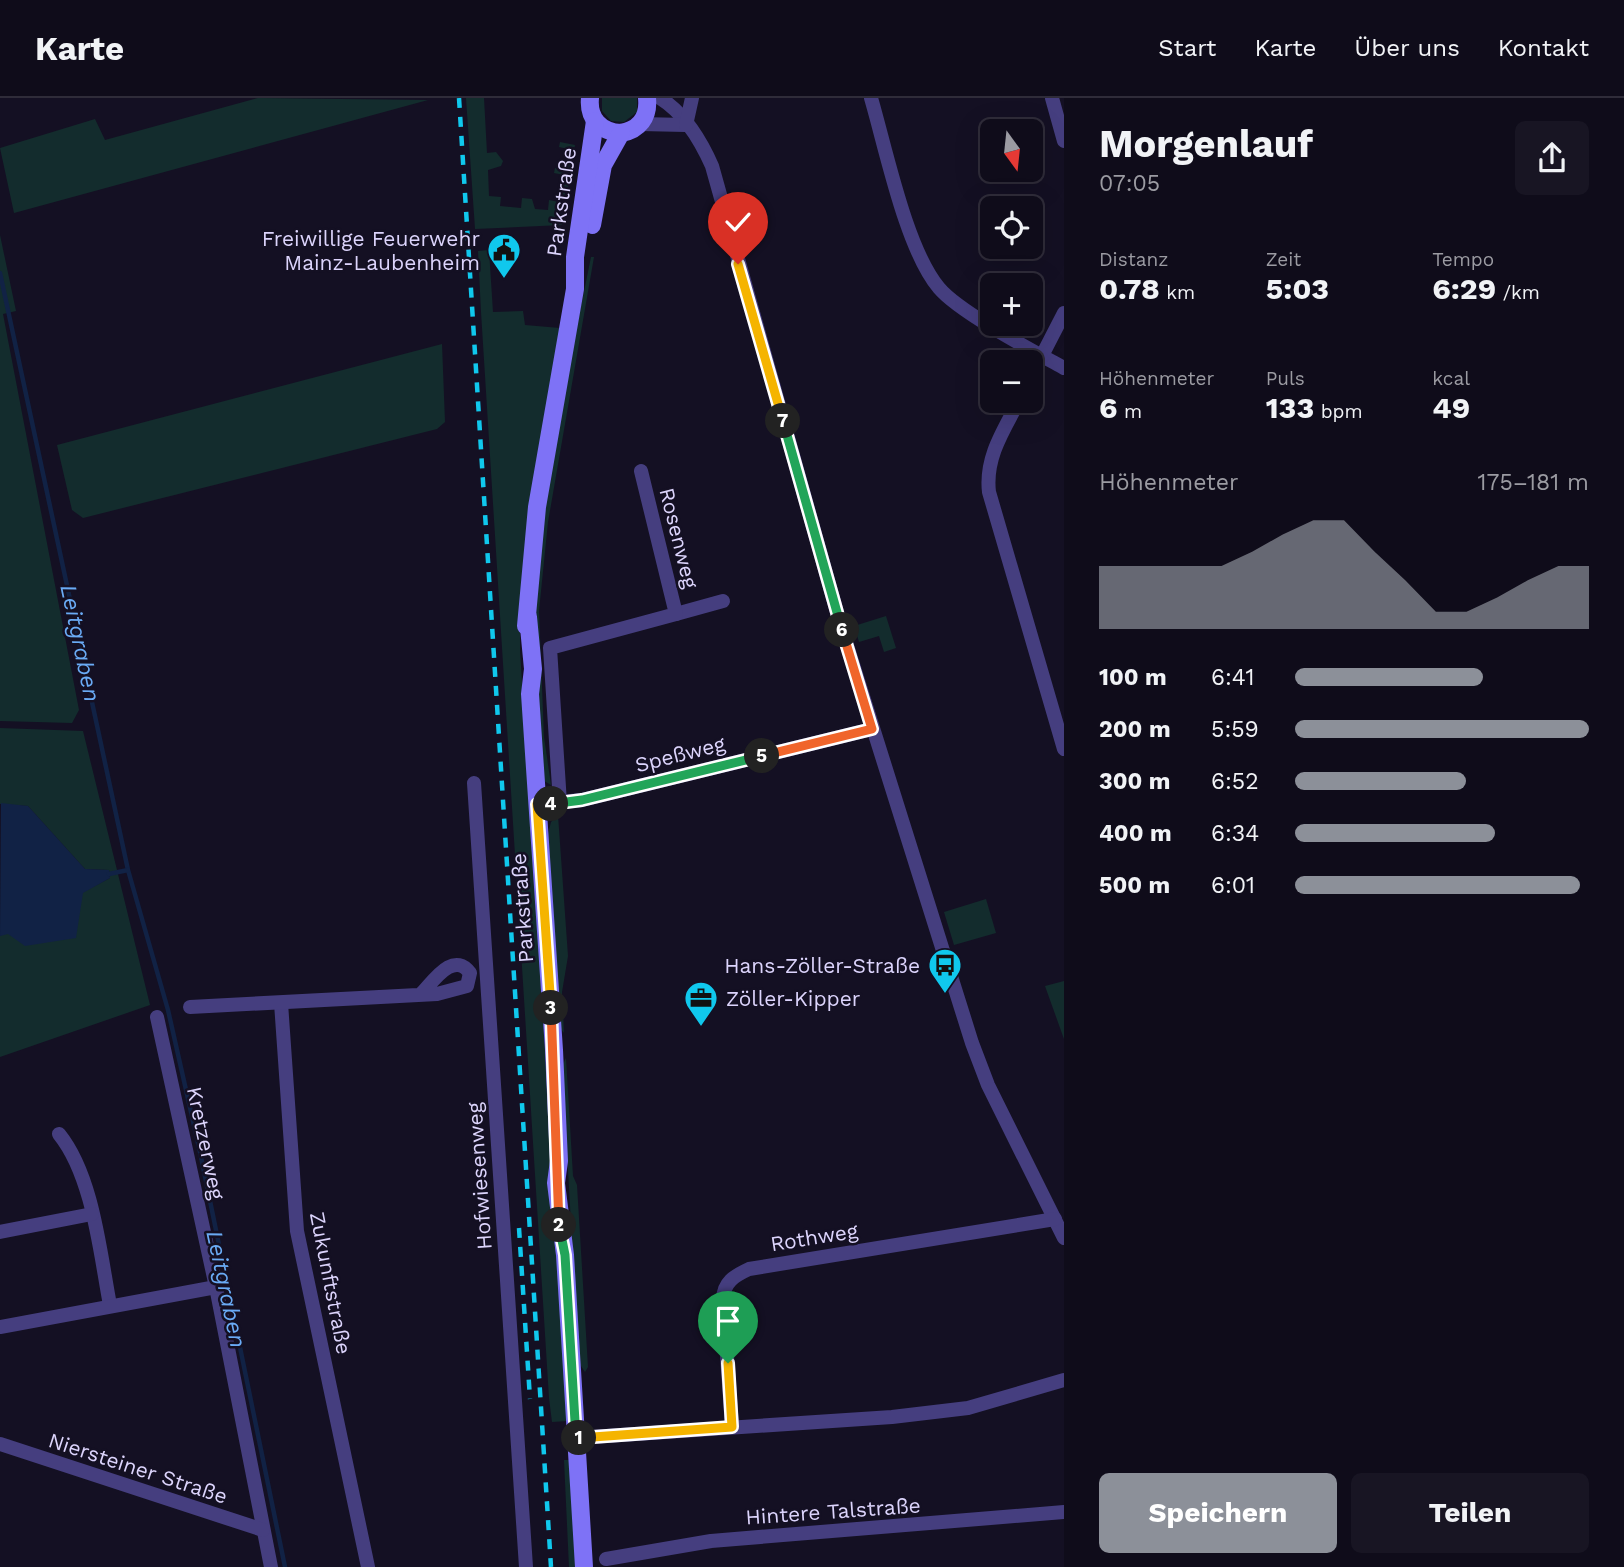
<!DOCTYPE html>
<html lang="de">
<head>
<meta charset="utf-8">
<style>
  :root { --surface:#0f0c1a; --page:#181523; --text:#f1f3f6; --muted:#9b9ba2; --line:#2f2c39; --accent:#8c9099 }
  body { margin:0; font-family:"Work Sans",sans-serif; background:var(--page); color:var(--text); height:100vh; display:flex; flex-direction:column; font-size:26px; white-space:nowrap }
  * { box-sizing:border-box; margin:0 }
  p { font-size:23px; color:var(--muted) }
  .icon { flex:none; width:38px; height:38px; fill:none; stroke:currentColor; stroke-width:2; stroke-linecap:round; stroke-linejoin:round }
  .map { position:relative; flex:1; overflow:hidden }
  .sheet { display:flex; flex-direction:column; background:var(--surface); width:560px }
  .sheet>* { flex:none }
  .needle { width:46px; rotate:165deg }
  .fabs { position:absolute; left:980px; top:21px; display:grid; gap:14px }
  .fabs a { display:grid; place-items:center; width:63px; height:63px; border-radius:10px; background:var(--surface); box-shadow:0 7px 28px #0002,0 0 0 2px var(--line); font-size:35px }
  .pin { position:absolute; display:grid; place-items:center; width:60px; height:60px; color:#fff; margin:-72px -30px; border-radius:50% 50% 50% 0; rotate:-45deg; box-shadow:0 0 7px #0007 }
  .pin .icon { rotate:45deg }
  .km { position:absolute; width:35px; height:35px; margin:-18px; border-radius:50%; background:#222; color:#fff; font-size:19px; line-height:35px; text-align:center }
  .round { display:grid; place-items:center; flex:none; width:74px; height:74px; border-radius:10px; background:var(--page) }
  .headline { display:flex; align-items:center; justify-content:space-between; height:119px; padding:0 35px }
  h1 { font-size:38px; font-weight:700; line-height:52px }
  .figures { display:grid; grid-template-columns:repeat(3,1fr); gap:10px; height:119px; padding:7px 35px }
  .figures div { display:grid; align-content:center }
  .figures b { font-size:30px; font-weight:700 }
  .figures small { font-size:19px; font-weight:400 }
  .figures p { font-size:19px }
  .chart { height:196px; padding:14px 35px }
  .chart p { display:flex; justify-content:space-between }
  .chart svg { width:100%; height:126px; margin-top:7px; fill:var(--accent); opacity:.7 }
  .cta { display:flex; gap:14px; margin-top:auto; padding:14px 35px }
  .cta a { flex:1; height:80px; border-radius:10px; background:var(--accent); color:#fff; font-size:28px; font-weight:700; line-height:80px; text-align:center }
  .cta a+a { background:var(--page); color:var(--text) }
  ul { padding:0 35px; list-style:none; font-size:23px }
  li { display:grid; grid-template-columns:112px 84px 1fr; align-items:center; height:52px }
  li i { height:18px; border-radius:9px; background:var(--accent) }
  header { display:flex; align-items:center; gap:42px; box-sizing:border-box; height:98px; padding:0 35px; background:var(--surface); border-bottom:2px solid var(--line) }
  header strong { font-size:33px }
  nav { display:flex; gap:38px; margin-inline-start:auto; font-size:24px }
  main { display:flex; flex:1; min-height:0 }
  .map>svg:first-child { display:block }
</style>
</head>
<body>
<header>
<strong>Karte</strong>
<nav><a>Start</a><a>Karte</a><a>Über uns</a><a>Kontakt</a></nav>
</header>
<main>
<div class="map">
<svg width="1064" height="1469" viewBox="0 0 1064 1469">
  <rect width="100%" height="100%" fill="#141023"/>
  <!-- green -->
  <g fill="#132c2d">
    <path d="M258,0L428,2L14,115L0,50L95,21L105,42Z"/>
    <path d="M466,0H484L487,55L496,54L503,63L501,68L488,72L489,98L501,99L500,108L521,110L522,100L532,101L535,111L548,112L549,102L559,104L564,77L554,75L555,70L565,72L568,51L559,49L560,44L575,47L562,127L475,131Z"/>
    <path d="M602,0H637V14L624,24L611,23L602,13Z"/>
    <path d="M0,137L16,213L3,216L79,612L72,625L0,623Z"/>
    <path d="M489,152L493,214L523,213L525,227L560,230L520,511V552L568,1323L552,1324L549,1300L481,214L478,153Z"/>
    <path d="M591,159H594L548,424L539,513L544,639L551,687L544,683C536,606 530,525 539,448C549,351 572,255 591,159Z"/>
    <path d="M442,246L445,324L437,331L83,420L72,412L57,347Z"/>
    <path d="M886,518L896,550L884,554L879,538L859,544L854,528Z"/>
    <path d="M0,630L83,633L150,907L0,959V838L110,780L109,772L85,771L28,708L0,706Z"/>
    <path d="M558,717L568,858L562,894L564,935L560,930L547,740L551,724Z"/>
    <path d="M986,801L996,835L954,847L944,814Z"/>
    <path d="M1064,883V941L1045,888Z"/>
    <path d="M566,960L573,1078L577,1087L588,1269L585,1274L579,1265L562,968Z"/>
    <path d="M564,1362H569L576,1469H569Z"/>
  </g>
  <!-- water -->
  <path fill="#112245" d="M1,705L28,708L85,771L109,772L110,780L83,795L76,840L25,848L8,836L0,838Z"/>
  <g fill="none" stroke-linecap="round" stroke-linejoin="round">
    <!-- stream -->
    <g stroke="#112245" stroke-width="4.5">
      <path d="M0,175L128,772L168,912L200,1054L285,1469"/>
      <path d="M109,776L128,772"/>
    </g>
    <!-- street -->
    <g stroke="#453e7f" stroke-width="14">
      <path d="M660,0C684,15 701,43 712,68L840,525L972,945L988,987L1064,1140"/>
      <path d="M871,0C886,51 906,151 939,190C959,214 1033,253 1064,270"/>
      <path d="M1052,0L1064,43"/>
      <path d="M640,26L686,27"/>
      <path d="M686,27L692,0"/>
      <path d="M1031,279L1064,215"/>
      <path d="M1019,303C1003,333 985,360 989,394L1064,651"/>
      <path d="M676,516L723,503"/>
      <path d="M474,685L526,1469"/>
      <path d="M560,705L550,550L676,516L641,373"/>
      <path d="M537,706L582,702L872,631"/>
      <path d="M281,905L297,1133L368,1469"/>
      <path d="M190,909L437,896L467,888L470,875C453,852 433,884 421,896"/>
      <path d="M157,919L216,1189L271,1469"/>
      <path d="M59,1036C93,1078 100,1155 110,1207"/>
      <path d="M0,1134L92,1116"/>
      <path d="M0,1229L216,1189"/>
      <path d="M732,1329L723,1201C724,1184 734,1178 749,1171L1055,1121"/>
      <path d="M576,1340L892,1319L968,1310L1064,1282"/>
      <path d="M0,1346L263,1432"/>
      <path d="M606,1461L711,1443L1064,1414"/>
    </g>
    <!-- secondary -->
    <g stroke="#7e72f6" stroke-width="18">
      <path d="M590,0C588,20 600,34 621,35C639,32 649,19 647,0"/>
      <path d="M592,127L603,67L621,35"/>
      <path d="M528,519L533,571L530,596L554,952L559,1063L556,1085L565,1157L584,1469"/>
      <path d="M526,528L537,409L575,191V159L595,23"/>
    </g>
    <!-- rail -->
    <g stroke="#10c8ed" stroke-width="4.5" stroke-dasharray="10 9" stroke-linecap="butt">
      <path d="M459,0L551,1469"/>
      <path d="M519,1130L530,1301"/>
    </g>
  </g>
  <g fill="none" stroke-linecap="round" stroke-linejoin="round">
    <defs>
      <path id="split-1" d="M579,1340L732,1329L728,1265"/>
      <path id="split-2" d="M559,1127L565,1157L576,1340H579"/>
      <path id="split-3" d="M551,910L559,1127"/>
      <path id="split-4" d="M551,706H537L551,910"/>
      <path id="split-5" d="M551,706L582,702L762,658"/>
      <path id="split-6" d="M762,658L872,631L842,532"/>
      <path id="split-7" d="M783,323L842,532"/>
      <path id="split-8" d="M738,166L783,323"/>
    </defs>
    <!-- split-1 casing -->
    <use href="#split-1" stroke="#fff" stroke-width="14"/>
    <!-- split-2 casing -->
    <use href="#split-2" stroke="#fff" stroke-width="14"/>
    <!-- split-3 casing -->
    <use href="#split-3" stroke="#fff" stroke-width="14"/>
    <!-- split-4 casing -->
    <use href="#split-4" stroke="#fff" stroke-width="14"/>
    <!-- split-5 casing -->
    <use href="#split-5" stroke="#fff" stroke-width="14"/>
    <!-- split-6 casing -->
    <use href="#split-6" stroke="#fff" stroke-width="14"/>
    <!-- split-7 casing -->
    <use href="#split-7" stroke="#fff" stroke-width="14"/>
    <!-- split-8 casing -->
    <use href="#split-8" stroke="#fff" stroke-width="14"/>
    <!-- split-1 -->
    <use href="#split-1" stroke="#f5b400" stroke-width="9"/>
    <!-- split-2 -->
    <use href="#split-2" stroke="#22a559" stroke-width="9"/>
    <!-- split-3 -->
    <use href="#split-3" stroke="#f0652b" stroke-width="9"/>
    <!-- split-4 -->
    <use href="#split-4" stroke="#f5b400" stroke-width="9"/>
    <!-- split-5 -->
    <use href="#split-5" stroke="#22a559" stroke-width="9"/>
    <!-- split-6 -->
    <use href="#split-6" stroke="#f0652b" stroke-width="9"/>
    <!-- split-7 -->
    <use href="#split-7" stroke="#22a559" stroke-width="9"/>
    <!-- split-8 -->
    <use href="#split-8" stroke="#f5b400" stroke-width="9"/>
  </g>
  <!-- icons -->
  <defs>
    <symbol id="civic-pin" viewBox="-11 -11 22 30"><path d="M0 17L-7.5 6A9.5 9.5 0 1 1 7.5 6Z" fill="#10c8ed" stroke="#141023"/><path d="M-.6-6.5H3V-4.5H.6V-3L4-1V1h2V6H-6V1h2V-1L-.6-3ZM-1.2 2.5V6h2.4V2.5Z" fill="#111"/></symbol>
    <symbol id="bus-pin" viewBox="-11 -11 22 30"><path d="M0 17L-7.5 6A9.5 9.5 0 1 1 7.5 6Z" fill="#10c8ed" stroke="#141023"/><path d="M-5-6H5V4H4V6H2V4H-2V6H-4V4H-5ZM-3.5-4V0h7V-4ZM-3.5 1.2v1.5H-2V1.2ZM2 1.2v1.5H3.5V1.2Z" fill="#111"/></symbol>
    <symbol id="office-pin" viewBox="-11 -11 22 30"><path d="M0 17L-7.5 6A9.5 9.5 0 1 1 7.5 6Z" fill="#10c8ed" stroke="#141023"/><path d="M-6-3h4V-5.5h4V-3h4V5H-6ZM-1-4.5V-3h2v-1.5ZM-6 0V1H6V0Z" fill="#111"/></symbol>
  </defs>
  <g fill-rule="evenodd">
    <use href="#civic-pin" x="485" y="133" width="38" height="52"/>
    <use href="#bus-pin" x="926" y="848" width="38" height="52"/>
    <use href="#office-pin" x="682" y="881" width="38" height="52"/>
  </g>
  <g text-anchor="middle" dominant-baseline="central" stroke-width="5" stroke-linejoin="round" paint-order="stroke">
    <!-- street labels -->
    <g font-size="21" fill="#dcd4fc" stroke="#141023">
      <text transform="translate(561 104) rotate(-82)">Parkstraße</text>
      <text transform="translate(679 440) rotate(76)">Rosenweg</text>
      <text transform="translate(680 656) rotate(-14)">Speßweg</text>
      <text transform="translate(522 810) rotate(-94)">Parkstraße</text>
      <text transform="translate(206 1045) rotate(78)">Kretzerweg</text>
      <text transform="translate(479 1078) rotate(-94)">Hofwiesenweg</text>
      <text transform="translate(814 1139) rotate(-9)">Rothweg</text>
      <text transform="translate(331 1185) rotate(79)">Zukunftstraße</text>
      <text transform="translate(138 1370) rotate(18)">Niersteiner Straße</text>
      <text transform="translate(833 1413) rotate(-4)">Hintere Talstraße</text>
    </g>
    <!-- poi labels -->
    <g font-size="21" fill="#dcd4fc" stroke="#141023" text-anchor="end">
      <text x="480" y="140">Freiwillige Feuerwehr<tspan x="480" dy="24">Mainz-Laubenheim</tspan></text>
      <text x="920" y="867">Hans-Zöller-Straße</text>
      <text x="726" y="900" text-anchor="start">Zöller-Kipper</text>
    </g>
    <!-- water labels -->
    <g font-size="23" font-style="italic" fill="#6aabf5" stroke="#141023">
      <text transform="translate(80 545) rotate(78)">Leitgraben</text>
      <text transform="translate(226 1191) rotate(78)">Leitgraben</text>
    </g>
  </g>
</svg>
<div class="fabs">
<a><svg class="needle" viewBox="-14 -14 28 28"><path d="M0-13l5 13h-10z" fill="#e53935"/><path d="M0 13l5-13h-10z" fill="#9b9ba2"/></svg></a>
<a><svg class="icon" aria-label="locate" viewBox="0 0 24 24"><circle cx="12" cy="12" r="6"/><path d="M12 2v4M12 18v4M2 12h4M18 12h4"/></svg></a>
<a>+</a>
<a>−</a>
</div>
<div class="pin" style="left:728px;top:1265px;background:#1e9e55"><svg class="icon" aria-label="arrive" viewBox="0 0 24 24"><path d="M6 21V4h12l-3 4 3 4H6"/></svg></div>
<div class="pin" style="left:738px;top:166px;background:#d93025"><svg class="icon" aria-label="check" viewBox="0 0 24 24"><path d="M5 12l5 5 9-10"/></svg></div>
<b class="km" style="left:579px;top:1340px">1</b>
<b class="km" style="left:559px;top:1127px">2</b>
<b class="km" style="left:551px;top:910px">3</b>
<b class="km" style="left:551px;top:706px">4</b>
<b class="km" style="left:762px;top:658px">5</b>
<b class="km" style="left:842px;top:532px">6</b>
<b class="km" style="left:783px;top:323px">7</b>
</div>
<section class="sheet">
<div class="headline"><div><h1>Morgenlauf</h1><p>07:05</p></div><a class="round"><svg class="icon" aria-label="share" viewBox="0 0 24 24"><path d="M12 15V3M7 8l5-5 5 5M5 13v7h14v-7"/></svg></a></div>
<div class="figures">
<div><p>Distanz</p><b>0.78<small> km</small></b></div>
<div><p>Zeit</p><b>5:03</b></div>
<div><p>Tempo</p><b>6:29<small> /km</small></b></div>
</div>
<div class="figures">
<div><p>Höhenmeter</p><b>6<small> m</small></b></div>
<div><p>Puls</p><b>133<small> bpm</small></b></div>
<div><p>kcal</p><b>49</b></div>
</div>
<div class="chart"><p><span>Höhenmeter</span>175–181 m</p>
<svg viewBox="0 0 160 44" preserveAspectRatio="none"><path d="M0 44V22L10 22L20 22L30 22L40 22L50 17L60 11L70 6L80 6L90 17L100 27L110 38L120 38L130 33L140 27L150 22L160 22V44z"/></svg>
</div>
<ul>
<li><b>100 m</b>6:41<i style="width:64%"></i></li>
<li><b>200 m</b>5:59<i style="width:100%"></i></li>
<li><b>300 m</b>6:52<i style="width:58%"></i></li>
<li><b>400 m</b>6:34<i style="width:68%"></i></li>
<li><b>500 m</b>6:01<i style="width:97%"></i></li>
</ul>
<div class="cta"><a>Speichern</a><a>Teilen</a></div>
</section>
</main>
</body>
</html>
